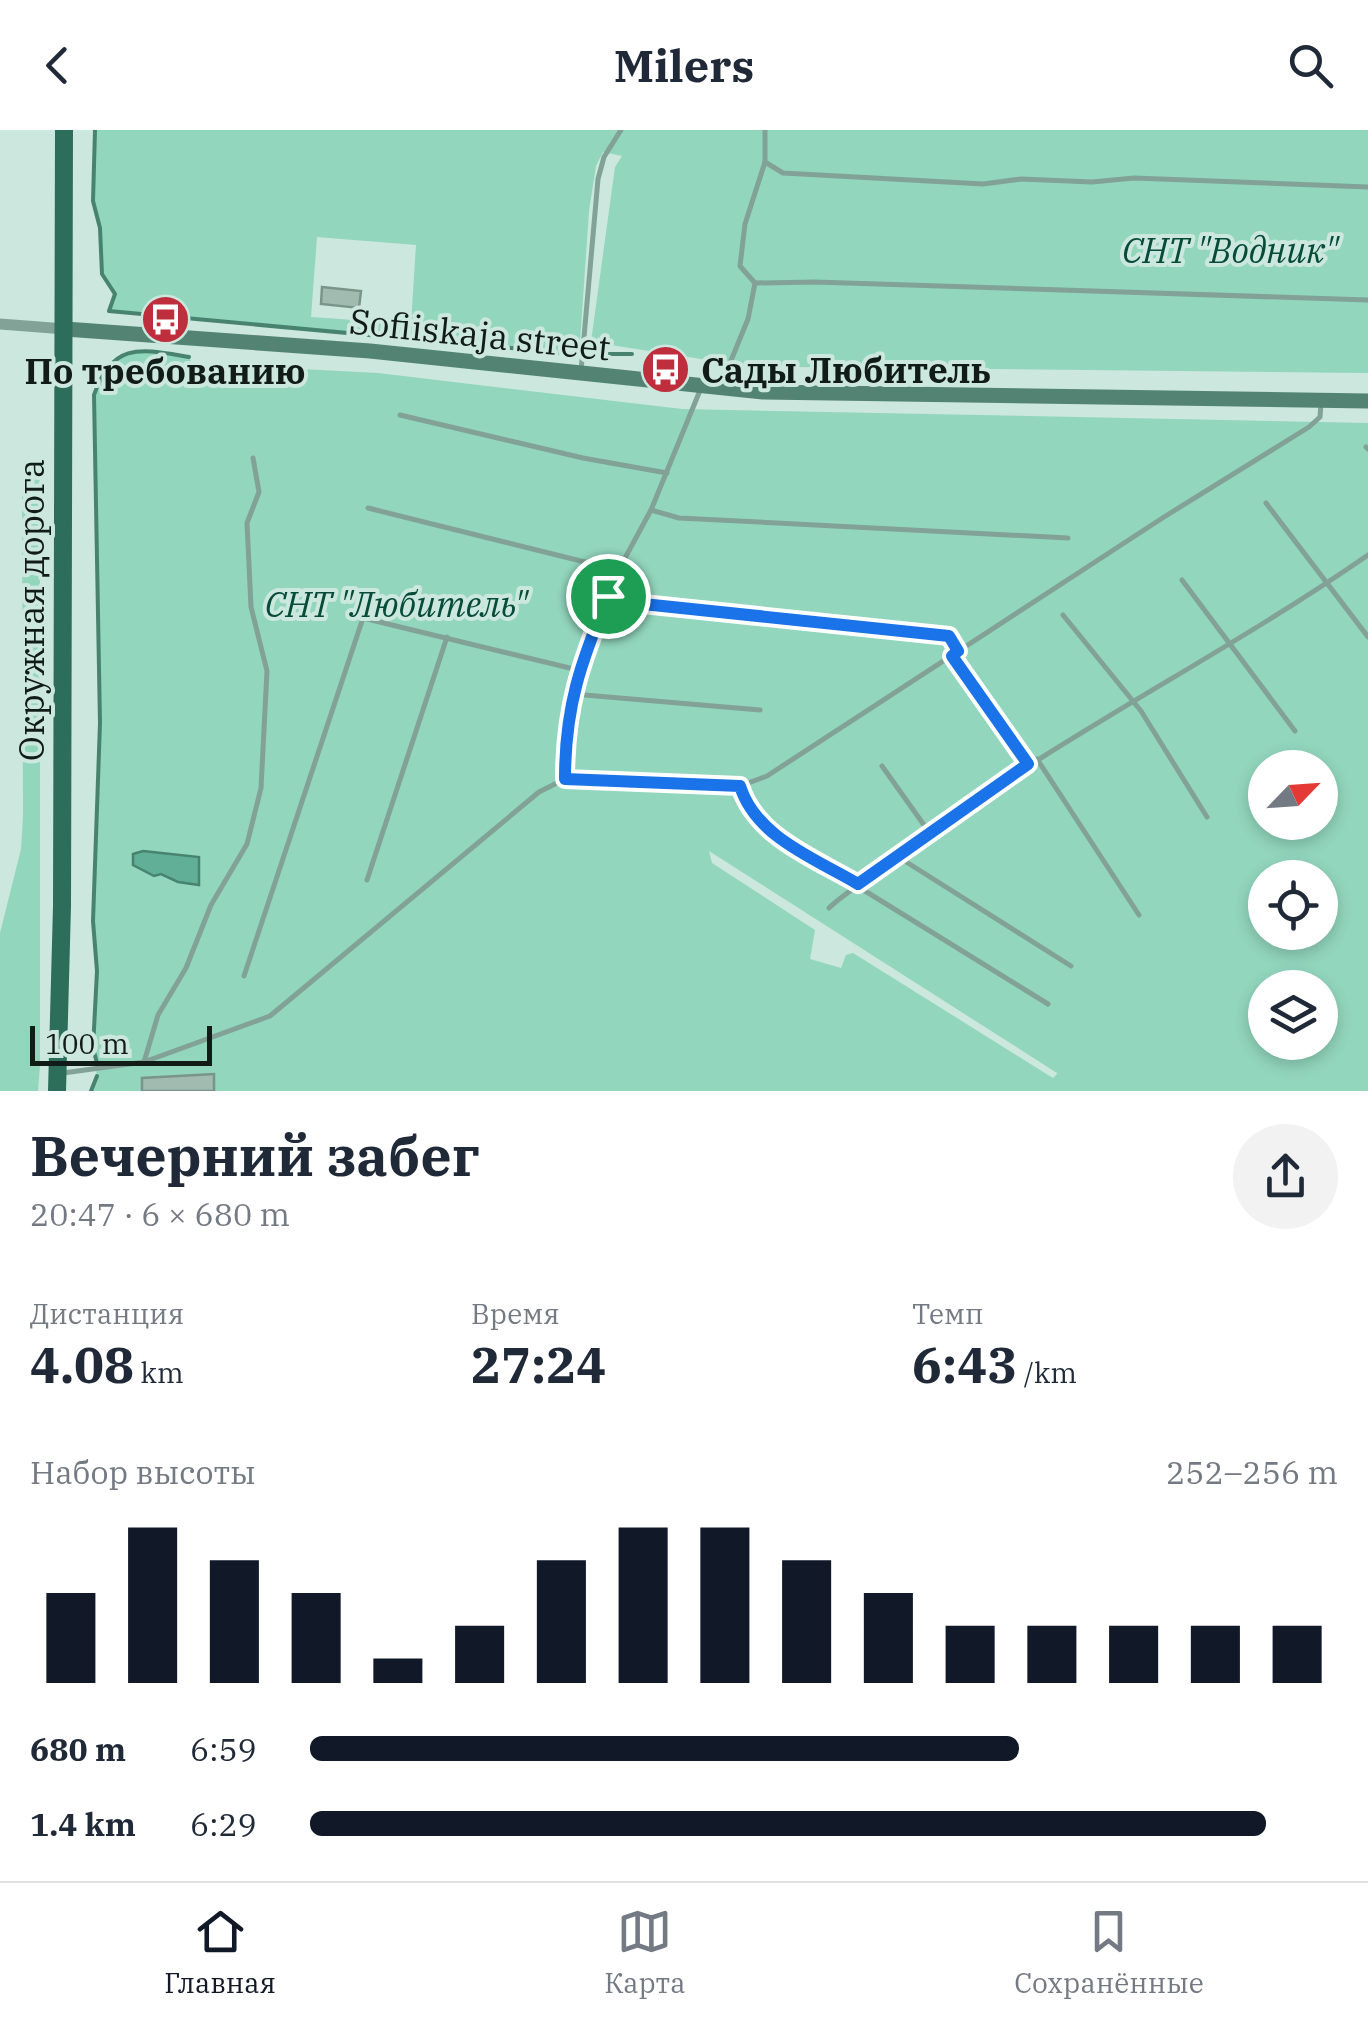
<!DOCTYPE html>
<html lang="ru">
<head>
<meta charset="utf-8">
<style>
  :root { --surface:#fff; --page:#f2f2f3; --text:#1f2937; --muted:#747a83; --line:#e0e1e3; --accent:#111827 }
  body { margin:0; font-family:"IBM Plex Serif",serif; background:var(--page); color:var(--text); height:100vh; display:flex; flex-direction:column; font-size:38px; white-space:nowrap }
  * { box-sizing:border-box; margin:0 }
  p { font-size:32px; color:var(--muted) }
  .icon { flex:none; width:55px; height:55px; fill:none; stroke:currentColor; stroke-width:2; stroke-linecap:round; stroke-linejoin:round }
  .map { position:relative; height:961px; overflow:hidden }
  .panel { display:flex; flex-direction:column; background:var(--surface); flex:1 }
  .panel>* { flex:none }
  .needle { width:65px; rotate:65deg }
  .fabs { position:absolute; left:1248px; top:620px; display:grid; gap:20px }
  .fabs a { display:grid; place-items:center; width:90px; height:90px; border-radius:50%; background:var(--surface); box-shadow:0 5px 15px #0003; font-size:50px }
  .scale { position:absolute; left:30px; bottom:25px; width:182px; box-sizing:border-box; padding-left:10px; border:5px solid #111b18; border-top:0; font-size:28px; line-height:35px; white-space:nowrap; color:#111b18; -webkit-text-stroke:8px #cce7dd; paint-order:stroke }
  .pin { position:absolute; display:grid; place-items:center; width:85px; height:85px; color:#fff; margin:-42px; border:5px solid #fff; border-radius:50%; box-shadow:0 2px 10px #0007 }
  .round { display:grid; place-items:center; flex:none; width:105px; height:105px; border-radius:52px; background:var(--page) }
  .summary { display:flex; align-items:center; justify-content:space-between; height:170px; padding:0 30px }
  h1 { font-size:55px; font-weight:700; line-height:75px }
  .stats { display:grid; grid-template-columns:repeat(3,1fr); gap:15px; height:170px; padding:10px 30px }
  .stats div { display:grid; align-content:center }
  .stats b { font-size:50px; font-weight:700 }
  .stats small { font-size:28px; font-weight:400 }
  .stats p { font-size:28px }
  .chart { height:280px; padding:20px 30px }
  .chart p { display:flex; justify-content:space-between }
  .chart svg { width:100%; height:180px; margin-top:10px; stroke:var(--accent); stroke-width:6 }
  ul { padding:0 30px; list-style:none; font-size:32px }
  li { display:grid; grid-template-columns:160px 120px 1fr; align-items:center; height:75px }
  li i { height:25px; border-radius:12px; background:var(--accent) }
  header { display:flex; justify-content:space-between; align-items:center; height:130px; padding:0 30px; background:var(--surface); font-size:45px; font-weight:700 }
  .menu { display:flex; justify-content:space-around; align-items:center; height:140px; border-top:2px solid var(--line); background:var(--surface); font-size:28px; color:var(--muted) }
  .menu a { display:grid; justify-items:center; gap:5px }
  .menu .active { color:var(--accent) }
  .map>svg:first-child { display:block }
</style>
</head>
<body>
<header><svg class="icon" aria-label="back" viewBox="0 0 24 24"><path d="M15 5l-7 7 7 7"/></svg>Milers<svg class="icon" aria-label="search" viewBox="0 0 24 24"><circle cx="10" cy="10" r="6"/><path d="M15 15l6 6"/></svg></header>
<div class="map">
<svg width="1368" height="961" viewBox="0 0 1368 961">
  <rect width="100%" height="100%" fill="#cce7dd"/>
  <!-- green -->
  <g fill="#92d6be" fill-rule="evenodd">
    <path d="M95,0H1368V243L796,237L721,232L591,212L615,37L622,26L603,22L596,36L589,81L580,212L575,224L109,181L115,164L102,144L100,98L93,71ZM317,107L416,115L411,194L311,187Z"/>
    <path d="M144,221L189,227L191,231L208,234L378,243L682,279L1368,293V961H91L97,946L93,918L97,841L93,791L100,593L94,265L117,227ZM1265,638H1320V692H1265ZM709,721L1057,943V944L1053,948L853,823L846,825L841,838L810,829L815,800L712,733ZM1265,748H1320V802H1265ZM1265,858H1320V912H1265Z"/>
    <path d="M33,342L40,343V935L38,961H0V803L21,719L23,687L22,349Z"/>
  </g>
  <!-- water -->
  <path fill="#60af96" stroke="#488370" stroke-width="2.5" d="M143,721L199,727V755L178,752L161,744L154,746L133,735V724Z"/>
  <g fill="none" stroke-linecap="round" stroke-linejoin="round">
    <!-- stream -->
    <g stroke="#488370" stroke-width="4">
      <path d="M95,0L93,71L100,98L102,144L115,164L109,181L575,224H632"/>
      <path d="M97,933L93,918L97,841L93,791L100,593L94,265C113,211 141,219 189,227"/>
      <path d="M91,961L97,946"/>
    </g>
  </g>
  <!-- building -->
  <g fill="#a1bbb1" stroke="#7a948a" stroke-width="2.5">
    <path d="M322,157L361,161L359,178L321,174Z"/>
    <path d="M214,944V961H142V948Z"/>
  </g>
  <g fill="none" stroke-linecap="round" stroke-linejoin="round">
    <!-- service -->
    <g stroke="#82a297" stroke-width="5">
      <path d="M765,0V32L783,43L983,54L1021,49L1092,52L1134,48L1368,57"/>
      <path d="M755,153L815,152L1368,170"/>
      <path d="M730,233L748,189L755,153L740,136L745,94L765,32"/>
      <path d="M581,241L598,49L604,27L621,0"/>
      <path d="M400,285L583,328L667,343"/>
      <path d="M1366,317L1368,319"/>
      <path d="M1266,373L1368,507"/>
      <path d="M368,378L617,440"/>
      <path d="M651,380L679,388L1068,408"/>
      <path d="M1182,450L1295,601"/>
      <path d="M608,467L624,472L949,506L958,521"/>
      <path d="M1063,485L1141,581L1207,687"/>
      <path d="M952,526L1028,633"/>
      <path d="M573,564L760,580"/>
      <path d="M1037,629L1139,785"/>
      <path d="M882,636L929,702"/>
      <path d="M565,648V611L578,540L618,441L651,380L701,258"/>
      <path d="M741,657L747,676L773,704L1048,874"/>
      <path d="M900,728L1071,836"/>
      <path d="M367,750L447,507"/>
      <path d="M829,778C850,758 874,747 896,729C1044,613 1214,532 1368,425"/>
      <path d="M244,846L363,488L578,540"/>
      <path d="M144,932L158,885L186,838L211,775L247,714L261,658L267,541L251,477L247,393L259,362L253,328"/>
      <path d="M63,943L144,932L270,886L539,662L565,649L580,648L740,656L767,646L1164,387L1309,297L1320,287L1321,273"/>
    </g>
    <!-- minor -->
    <path stroke="#82a297" stroke-width="11" d="M0,194L65,199"/>
    <!-- secondary -->
    <path stroke="#538473" stroke-width="15" d="M65,199L370,221L763,262L1368,271"/>
    <!-- primary -->
    <path stroke="#2d6e5b" stroke-width="18" d="M57,961L62,776L64,0"/>
  </g>
  <g fill="none" stroke-linecap="round" stroke-linejoin="round">
    <defs>
      <path id="route" d="M608,466L624,472L949,506L958,521L952,526L1028,634L858,754C814,728 756,707 740,656L565,649C565,576 581,532 608,466Z"/>
    </defs>
    <!-- route casing -->
    <use href="#route" stroke="#fff" stroke-width="20"/>
    <!-- route -->
    <use href="#route" stroke="#1a73e8" stroke-width="12"/>
  </g>
  <!-- icons -->
  <defs>
    <symbol id="bus-disc" viewBox="-11 -11 22 22"><circle r="9.5" fill="#be2e3c" stroke="#cce7dd"/><path d="M-5-6H5V4H4V6H2V4H-2V6H-4V4H-5ZM-3.5-4V0h7V-4ZM-3.5 1.2v1.5H-2V1.2ZM2 1.2v1.5H3.5V1.2Z" fill="#fff"/></symbol>
  </defs>
  <g fill-rule="evenodd">
    <use href="#bus-disc" x="138" y="162" width="55" height="55"/>
    <use href="#bus-disc" x="638" y="212" width="55" height="55"/>
  </g>
  <g text-anchor="middle" dominant-baseline="central" stroke-width="8" stroke-linejoin="round" paint-order="stroke">
    <!-- park labels -->
    <g font-size="35" font-style="italic" fill="#074c3b" stroke="#cce7dd">
      <text x="1230" y="120">СНТ "Водник"</text>
      <text x="396" y="474">СНТ "Любитель"</text>
    </g>
    <!-- street labels -->
    <g font-size="35" fill="#111b18" stroke="#cce7dd">
      <text transform="translate(480 204) rotate(6)">Sofiiskaja street</text>
      <text transform="translate(31 480) rotate(-90)">Окружная дорога</text>
    </g>
    <!-- poi labels -->
    <g font-size="35" font-weight="bold" fill="#111b18" stroke="#cce7dd" text-anchor="start">
      <text x="701" y="240">Сады Любитель</text>
      <text x="165" y="241" text-anchor="middle">По требованию</text>
    </g>
  </g>
</svg>
<div class="fabs">
<a><svg class="needle" viewBox="-14 -14 28 28"><path d="M0-13l5 13h-10z" fill="#e53935"/><path d="M0 13l5-13h-10z" fill="#747a83"/></svg></a>
<a><svg class="icon" aria-label="locate" viewBox="0 0 24 24"><circle cx="12" cy="12" r="6"/><path d="M12 2v4M12 18v4M2 12h4M18 12h4"/></svg></a>
<a><svg class="icon" aria-label="layers" viewBox="0 0 24 24"><path d="M12 4l9 5-9 5-9-5zM3 14l9 5 9-5"/></svg></a>
</div>
<div class="scale">100 m</div>
<div class="pin" style="left:608px;top:466px;background:#1e9e55"><svg class="icon" aria-label="arrive" viewBox="0 0 24 24"><path d="M6 21V4h12l-3 4 3 4H6"/></svg></div>
</div>
<section class="panel">
<div class="summary"><div><h1>Вечерний забег</h1><p>20:47 · 6 × 680 m</p></div><a class="round"><svg class="icon" aria-label="share" viewBox="0 0 24 24"><path d="M12 15V3M7 8l5-5 5 5M5 13v7h14v-7"/></svg></a></div>
<div class="stats">
<div><p>Дистанция</p><b>4.08<small> km</small></b></div>
<div><p>Время</p><b>27:24</b></div>
<div><p>Темп</p><b>6:43<small> /km</small></b></div>
</div>
<div class="chart"><p><span>Набор высоты</span>252–256 m</p>
<svg viewBox="0 0 160 44" preserveAspectRatio="none"><path d="M5 44V22M15 44V6M25 44V14M35 44V22M45 44V38M55 44V30M65 44V14M75 44V6M85 44V6M95 44V14M105 44V22M115 44V30M125 44V30M135 44V30M145 44V30M155 44V30"/></svg>
</div>
<ul>
<li><b>680 m</b>6:59<i style="width:69%"></i></li>
<li><b>1.4 km</b>6:29<i style="width:93%"></i></li>
</ul>
</section>
<nav class="menu">
<a class="active"><svg class="icon" aria-label="home" viewBox="0 0 24 24"><path d="M3 11l9-7 9 7M6 9v11h12V9"/></svg>Главная</a>
<a><svg class="icon" aria-label="map" viewBox="0 0 24 24"><path d="M3 6l6-2 6 2 6-2v14l-6 2-6-2-6 2zM9 4v14M15 6v14"/></svg>Карта</a>
<a><svg class="icon" aria-label="saved" viewBox="0 0 24 24"><path d="M7 4h10v16l-5-4-5 4z"/></svg>Сохранённые</a>
</nav>
</body>
</html>
